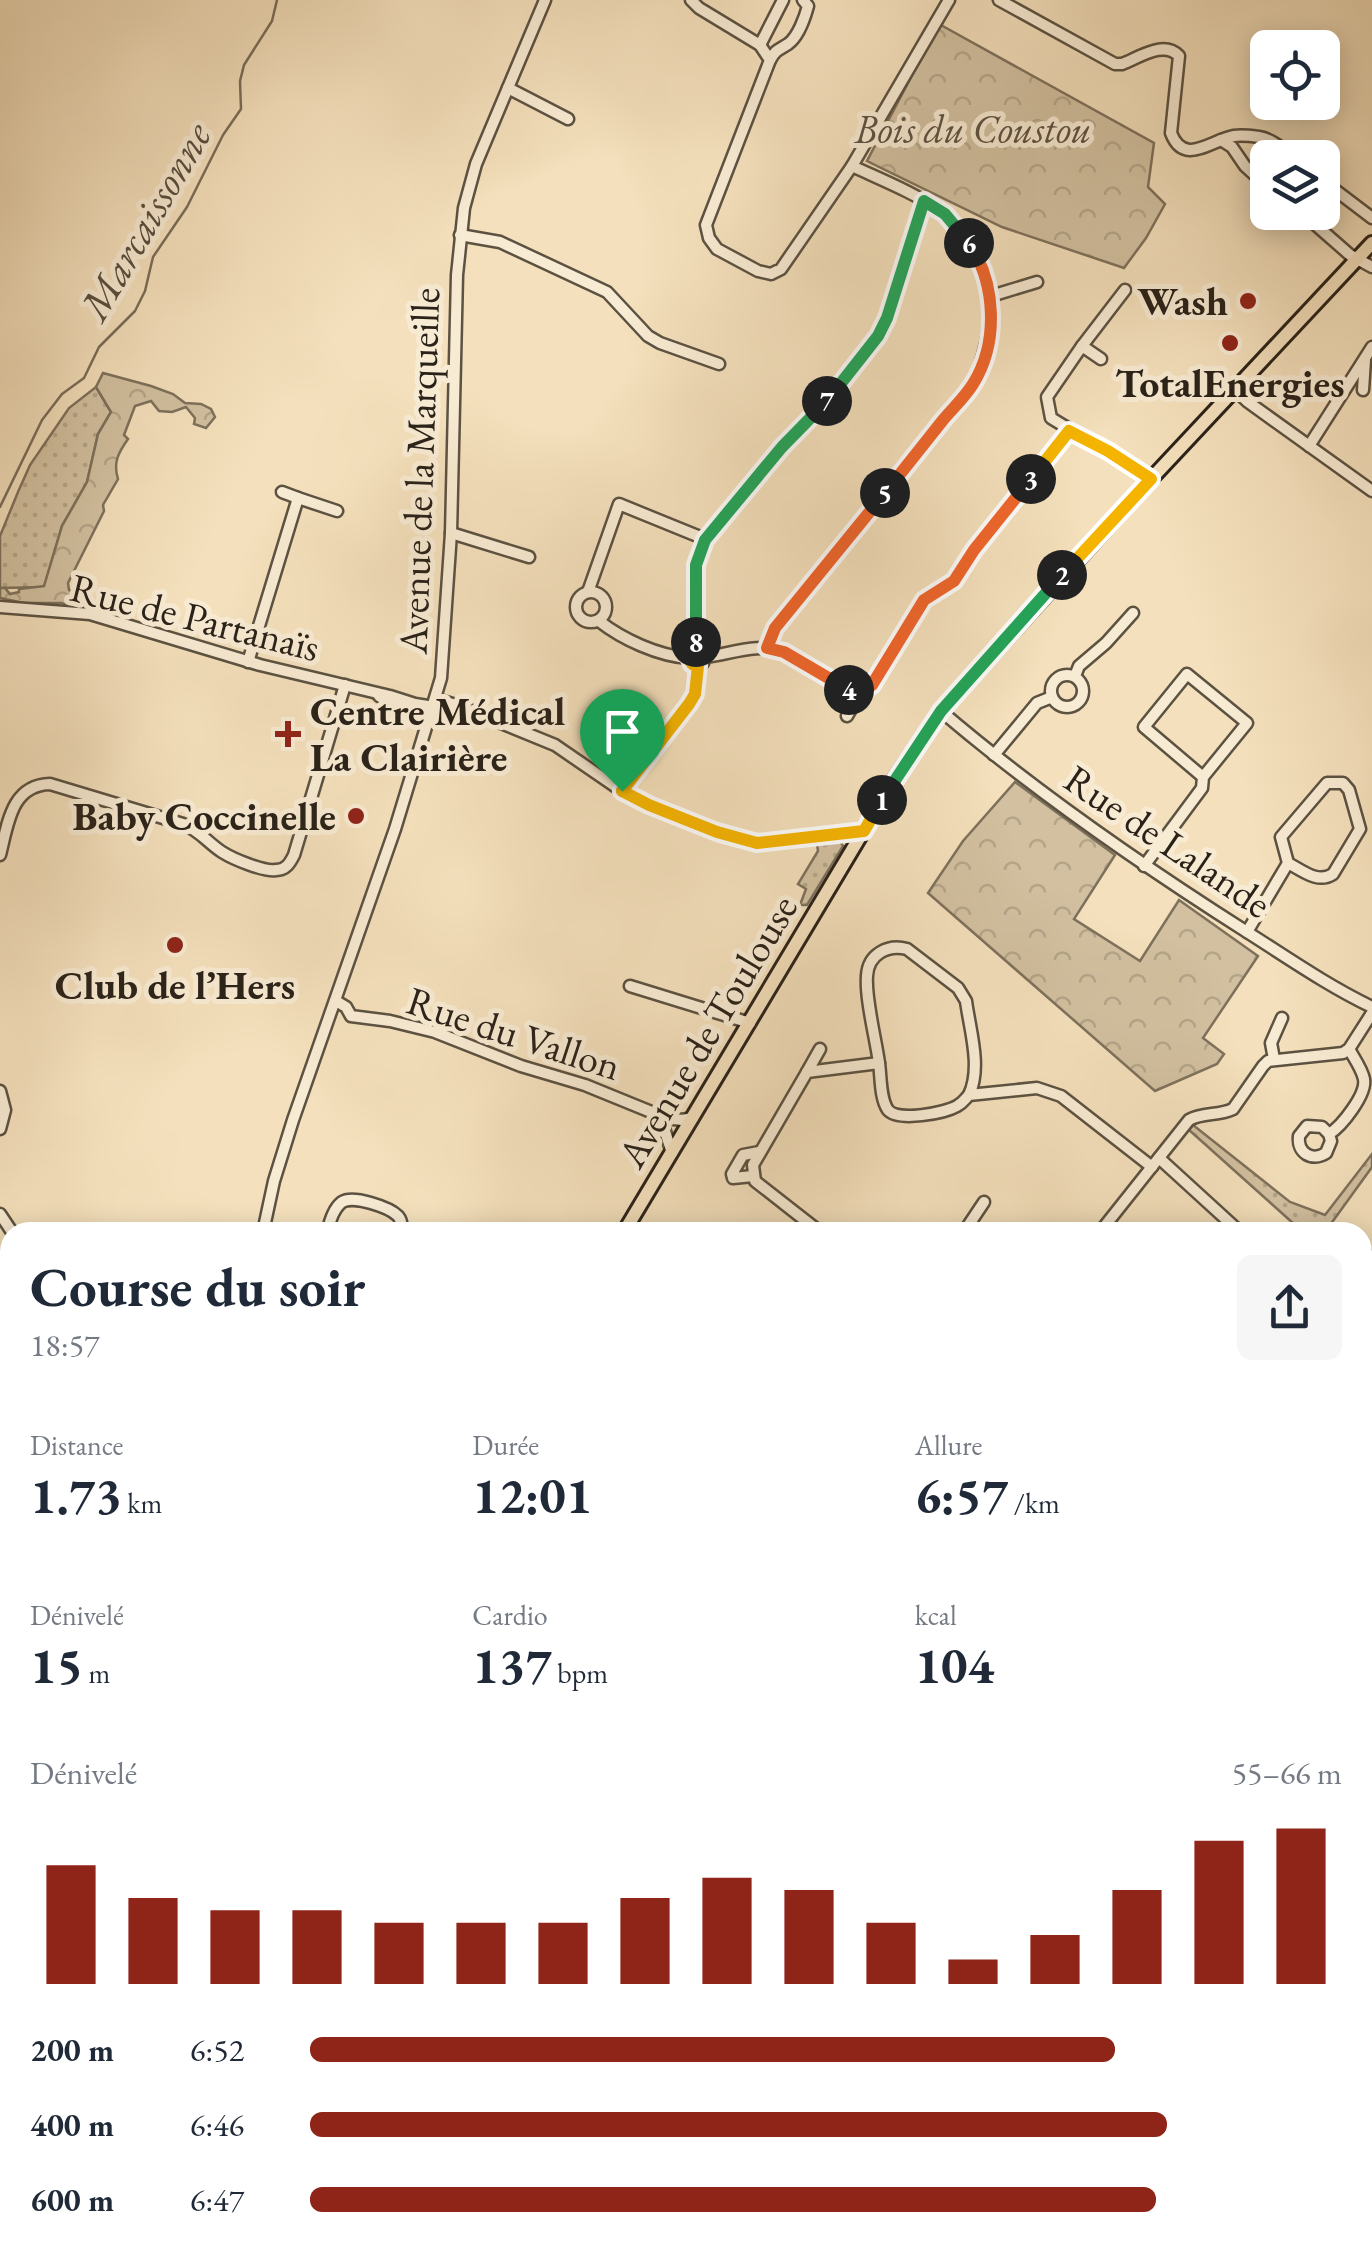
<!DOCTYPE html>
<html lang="fr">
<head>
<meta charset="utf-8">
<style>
  :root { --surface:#fff; --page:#f6f6f7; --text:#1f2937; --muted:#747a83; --accent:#8f2418 }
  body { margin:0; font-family:"EB Garamond",serif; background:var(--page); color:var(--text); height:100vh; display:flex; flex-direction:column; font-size:38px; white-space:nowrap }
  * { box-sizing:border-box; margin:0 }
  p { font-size:32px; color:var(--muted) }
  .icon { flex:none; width:55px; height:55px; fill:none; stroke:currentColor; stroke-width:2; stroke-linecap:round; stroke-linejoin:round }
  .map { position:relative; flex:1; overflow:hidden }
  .panel { position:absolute; left:0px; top:1222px; width:1372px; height:1038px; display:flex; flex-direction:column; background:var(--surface); border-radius:30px 30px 0 0; box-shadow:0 5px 25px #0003 }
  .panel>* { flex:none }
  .buttons { position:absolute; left:1250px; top:30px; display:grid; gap:20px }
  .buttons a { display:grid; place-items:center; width:90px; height:90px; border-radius:15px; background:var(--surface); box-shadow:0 5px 25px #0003; font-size:50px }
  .pin { position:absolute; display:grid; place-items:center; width:85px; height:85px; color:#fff; margin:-102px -42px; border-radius:50% 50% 50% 0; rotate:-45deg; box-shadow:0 0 10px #0007 }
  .pin .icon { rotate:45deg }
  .km { position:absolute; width:50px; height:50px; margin:-25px; border-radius:50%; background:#222; color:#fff; font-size:28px; line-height:50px; text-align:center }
  .round { display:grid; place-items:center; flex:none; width:105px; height:105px; border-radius:15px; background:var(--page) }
  .summary { display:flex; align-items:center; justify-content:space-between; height:170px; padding:0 30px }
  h1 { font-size:55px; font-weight:700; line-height:75px }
  .metrics { display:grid; grid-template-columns:repeat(3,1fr); gap:15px; height:170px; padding:10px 30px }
  .metrics div { display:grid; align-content:center }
  .metrics b { font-size:50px; font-weight:700 }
  .metrics small { font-size:28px; font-weight:400 }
  .metrics p { font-size:28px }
  .chart { height:280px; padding:20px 30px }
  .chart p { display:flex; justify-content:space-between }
  .chart svg { width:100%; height:180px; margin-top:10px; stroke:var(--accent); stroke-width:6 }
  ul { padding:0 30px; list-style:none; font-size:32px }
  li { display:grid; grid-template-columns:160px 120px 1fr; align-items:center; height:75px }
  li i { height:25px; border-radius:12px; background:var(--accent) }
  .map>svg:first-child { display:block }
</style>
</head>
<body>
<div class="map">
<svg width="1372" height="2258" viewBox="0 0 1372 2258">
  <defs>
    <pattern id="grass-dots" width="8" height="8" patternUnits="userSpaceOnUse" patternTransform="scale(2.5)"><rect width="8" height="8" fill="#d2c0a0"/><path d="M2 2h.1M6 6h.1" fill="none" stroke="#b4a589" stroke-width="1.8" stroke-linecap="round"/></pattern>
    <pattern id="forest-crowns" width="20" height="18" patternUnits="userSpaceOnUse" patternTransform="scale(2.5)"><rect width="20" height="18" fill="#d2c0a0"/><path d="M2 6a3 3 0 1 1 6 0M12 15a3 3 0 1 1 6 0" fill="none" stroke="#b4a589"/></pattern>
  </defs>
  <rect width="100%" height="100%" fill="#f4e0bc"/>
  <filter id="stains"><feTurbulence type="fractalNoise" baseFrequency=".002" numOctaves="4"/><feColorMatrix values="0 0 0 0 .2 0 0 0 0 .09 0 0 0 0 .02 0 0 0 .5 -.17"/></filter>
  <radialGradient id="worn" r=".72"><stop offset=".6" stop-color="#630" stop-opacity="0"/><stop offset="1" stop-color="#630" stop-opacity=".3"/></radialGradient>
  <!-- grass -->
  <g fill="url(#grass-dots)" stroke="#7e715c" stroke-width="2.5">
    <path d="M96,387L111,412L98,434L87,482L62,526L44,587L0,588V536L18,492L30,465L69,408Z"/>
    <path d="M840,841L843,846L807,905H800L806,889L798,884L818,851L817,844Z"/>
    <path d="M1193,1125L1290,1202L1325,1215L1372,1154V1167L1325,1232H1297L1294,1224L1188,1129Z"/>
    <path d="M1363,2178L1372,2181V2258H1344L1294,2250H1362Z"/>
  </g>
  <!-- forest -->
  <g fill="url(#forest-crowns)" stroke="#7e715c" stroke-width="2.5">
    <path d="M939,24L1154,143L1148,187L1165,204L1146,238L1124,268L1002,227L867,161Z"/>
    <path d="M103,373L151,386L173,394L185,403L201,404L211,409L215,417L206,428L194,424L195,418L186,407L172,412L159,411L151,401L135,406L124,435L128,439C118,453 113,463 118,479L103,505L104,511L68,583L69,590L89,597L92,605L86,609L61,603H24L0,598V588H5L10,594L19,592V589L44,586L62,526L87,482L98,434L111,412L96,387Z"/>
    <path d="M1015,782L1115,855L1074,919L1140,961L1179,900L1258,956L1203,1038L1224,1054L1217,1064L1155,1091L928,893L963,841Z"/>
  </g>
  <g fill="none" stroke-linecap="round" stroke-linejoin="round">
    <!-- stream -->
    <path stroke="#7a6d5a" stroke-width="2.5" d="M0,507L42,420L62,394L84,378L99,347L135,311L145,291L153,257L187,207L223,135L241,109L240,81L244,65L272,21L277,0"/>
    <defs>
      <g id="minor">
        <path d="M691,0L699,8L760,45L770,60L706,225L709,238L717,249L758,271L771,274L781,269L852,166L949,0"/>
        <path d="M999,0L1115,64H1122C1140,57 1164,40 1179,56L1171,133C1184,167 1211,140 1234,136C1241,135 1251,136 1259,137C1272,139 1283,149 1293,158"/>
        <path d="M760,45L783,0"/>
        <path d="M770,60C776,49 779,50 788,44C798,37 805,17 808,6L803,0"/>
        <path d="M508,88L568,119"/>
        <path d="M1221,140L1232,147L1245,166L1268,187"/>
        <path d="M1322,180L1372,218"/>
        <path d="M1301,212L1350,255L1372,267"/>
        <path d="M460,235L500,242L607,292L648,336L660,343L719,364"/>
        <path d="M991,296L1037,282"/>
        <path d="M1082,346L1125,290"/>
        <path d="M1101,359L1082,346L1047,397L1051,418L1151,479"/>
        <path d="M1235,390L1248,402L1372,491"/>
        <path d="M1363,390L1365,360"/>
        <path d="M1309,446L1372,347"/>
        <path d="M282,492L298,498"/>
        <path d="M451,533L529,557"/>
        <circle cx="591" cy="607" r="15"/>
        <path d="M588,592L619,504L705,539"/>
        <path d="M0,607L90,614L260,665L390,696L415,704L434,707"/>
        <path d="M599,621C622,639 658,656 689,658"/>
        <path d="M767,648L775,629L974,383C993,332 1000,289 968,242C961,231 952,219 942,212C915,193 882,180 852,166"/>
        <path d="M696,649L697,565L705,539L781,447L818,412L878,336L887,318L924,201"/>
        <path d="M705,657C730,654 760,642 784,652C811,662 832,689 861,692"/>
        <path d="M248,662L298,498L337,511"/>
        <circle cx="1067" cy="691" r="16"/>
        <path d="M1075,676L1079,666L1106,643L1133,613"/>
        <path d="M379,696L414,718L429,720"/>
        <path d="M436,699L459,706L555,745L622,791L649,805L742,840L757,843L864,831"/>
        <path d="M941,711C1037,793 1140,864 1247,932C1288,958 1328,986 1372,1007"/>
        <path d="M847,716L861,692L873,685L925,599L954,581L974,550L1069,431"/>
        <path d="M994,755L1037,703L1052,697"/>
        <path d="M622,791L689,705L695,694L698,666L703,663L705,658L703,651L696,649L691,652L689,658L691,664L698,666"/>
        <path d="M0,855C8,824 11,785 50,784L183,824C199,830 208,843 222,852C233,859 264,872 276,870C286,870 290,863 294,855L345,685"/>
        <path d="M1144,866L1202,788L1203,777L1247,723L1187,674L1144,727L1203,777"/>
        <path d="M1247,932L1288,863C1303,871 1318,884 1333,874L1360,829L1349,790L1343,783H1327L1281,837L1288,863"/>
        <path d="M630,986L750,1023"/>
        <path d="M336,1001L346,1007L351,1016L390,1021L435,1032L521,1066L585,1085L666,1118L682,1120L693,1118"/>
        <path d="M1274,1059L1271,1043L1282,1018"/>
        <path d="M879,1063C881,1077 880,1099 888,1110C898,1122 945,1113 957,1106C964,1102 964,1100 969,1095L1037,1088L1061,1096L1152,1167"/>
        <path d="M807,1072L820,1049"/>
        <path d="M0,1091L5,1110L0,1129"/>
        <path d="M656,1115L662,1122L672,1153"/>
        <path d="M1329,1134L1322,1127L1307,1126L1299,1136C1297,1153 1312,1162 1326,1153L1331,1141L1329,1134C1342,1126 1367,1094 1364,1079C1362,1069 1354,1058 1349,1049"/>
        <path d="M1159,1158L1240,1232"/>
        <path d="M753,1176L733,1178L732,1174L743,1155L759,1152"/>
        <path d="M0,1214L12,1232"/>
        <path d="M263,1232L274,1181L293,1120L395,829L441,678L451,533L457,275L464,208L476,164L545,0"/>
        <path d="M327,1232C330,1222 333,1209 342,1202C353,1195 389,1207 398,1216C403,1222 401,1225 402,1232"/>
        <path d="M820,1232L755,1181L753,1165L807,1072L879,1063C876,1040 865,998 867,976C868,954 888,944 907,949L958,988L966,1001C970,1031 982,1067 969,1095"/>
        <path d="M964,1232L984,1202"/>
        <path d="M1100,1232L1189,1120C1202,1112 1219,1116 1233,1109L1263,1066L1268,1061L1343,1053L1349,1049L1372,1013"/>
        <path d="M1362,1279L1372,1256"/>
        <path d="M0,1284L10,1269"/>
        <path d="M1362,1306L1372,1310"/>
        <path d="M1362,1531L1372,1520"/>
        <path d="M1363,1692L1372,1680"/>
        <path d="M1362,1952L1372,1933"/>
        <path d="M0,1973L10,1978"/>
        <path d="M1362,2116L1372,2119"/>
        <path d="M280,2250L298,2258"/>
        <path d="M697,2250L700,2258"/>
        <path d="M812,2250L827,2258"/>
        <path d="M1032,2250L1038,2258"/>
        <path d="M196,2258L200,2250"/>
        <path d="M205,2258L212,2250"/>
        <path d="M400,2258L404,2250"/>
        <path d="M510,2258L514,2250"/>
        <path d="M575,2258L578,2250"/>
        <path d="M757,2258L763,2250"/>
        <path d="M903,2258L906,2250"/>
        <path d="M1138,2258L1141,2250"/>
      </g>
      <g id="major">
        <path d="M624,1232L892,783L941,711L1151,479L1372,243"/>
        <path d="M62,2258L65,2250"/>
        <path d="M80,2258L83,2250"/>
      </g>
    </defs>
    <!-- minor casing -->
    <use href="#minor" stroke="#5c5242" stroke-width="15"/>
    <!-- major casing -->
    <use href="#major" stroke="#2a2219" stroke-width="18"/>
    <!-- minor -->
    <use href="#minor" stroke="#f8ebd3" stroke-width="10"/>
    <!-- major -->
    <use href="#major" stroke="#f4e0bc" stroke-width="12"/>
  </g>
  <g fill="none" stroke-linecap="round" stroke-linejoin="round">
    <defs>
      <path id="split-1" d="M622,791L649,805L717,832L757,843L864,831L882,800"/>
      <path id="split-2" d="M882,800L941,711L1062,575"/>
      <path id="split-3" d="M1031,479L1069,431L1108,451L1151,479L1062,575"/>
      <path id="split-4" d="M849,690L861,692L872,685L924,600L954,581L974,550L1031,479"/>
      <path id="split-5" d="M849,690L784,652L767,648L775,628L885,493"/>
      <path id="split-6" d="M885,493C904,469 924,444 943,420C953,408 965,397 973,384C999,342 996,283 969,243"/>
      <path id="split-7" d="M827,401L878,336L887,318L924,201L945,214L969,243"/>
      <path id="split-8" d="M696,642V565L705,540L782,447L827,401"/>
      <path id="split-9" d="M622,791L689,704L695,694L698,666L692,664L689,657L691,652L696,649V642"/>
    </defs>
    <!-- split-1 casing -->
    <use href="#split-1" stroke="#fff" stroke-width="20"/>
    <!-- split-2 casing -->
    <use href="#split-2" stroke="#fff" stroke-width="20"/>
    <!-- split-3 casing -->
    <use href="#split-3" stroke="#fff" stroke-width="20"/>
    <!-- split-4 casing -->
    <use href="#split-4" stroke="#fff" stroke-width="20"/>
    <!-- split-5 casing -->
    <use href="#split-5" stroke="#fff" stroke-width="20"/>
    <!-- split-6 casing -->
    <use href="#split-6" stroke="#fff" stroke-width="20"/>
    <!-- split-7 casing -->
    <use href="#split-7" stroke="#fff" stroke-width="20"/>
    <!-- split-8 casing -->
    <use href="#split-8" stroke="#fff" stroke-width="20"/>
    <!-- split-9 casing -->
    <use href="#split-9" stroke="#fff" stroke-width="20"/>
    <!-- split-1 -->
    <use href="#split-1" stroke="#f5b400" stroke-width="12"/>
    <!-- split-2 -->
    <use href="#split-2" stroke="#22a559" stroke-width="12"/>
    <!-- split-3 -->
    <use href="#split-3" stroke="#f5b400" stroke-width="12"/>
    <!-- split-4 -->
    <use href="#split-4" stroke="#f0652b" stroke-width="12"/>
    <!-- split-5 -->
    <use href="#split-5" stroke="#f0652b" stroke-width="12"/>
    <!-- split-6 -->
    <use href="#split-6" stroke="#f0652b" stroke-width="12"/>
    <!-- split-7 -->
    <use href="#split-7" stroke="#22a559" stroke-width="12"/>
    <!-- split-8 -->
    <use href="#split-8" stroke="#22a559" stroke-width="12"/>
    <!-- split-9 -->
    <use href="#split-9" stroke="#f5b400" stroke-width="12"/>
  </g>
  <!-- markers -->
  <g fill="#8f2418" stroke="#f8ebd3" stroke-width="4">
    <circle cx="1248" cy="301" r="10"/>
    <circle cx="1230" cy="343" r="10"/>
    <path d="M283 719h10v10h10v10h-10v10h-10v-10h-10v-10h10z"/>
    <circle cx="356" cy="816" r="10"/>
    <circle cx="175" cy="945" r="10"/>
  </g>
  <g text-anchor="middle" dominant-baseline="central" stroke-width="10" stroke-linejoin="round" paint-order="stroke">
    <!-- park labels -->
    <g font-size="40" font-style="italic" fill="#5c5142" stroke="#f8ebd3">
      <text x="973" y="129">Bois du Coustou</text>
    </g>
    <!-- poi labels -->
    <g font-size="40" font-weight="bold" fill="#2a2219" stroke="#f8ebd3" text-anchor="end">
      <text x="1228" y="301">Wash</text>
      <text x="1230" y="383" text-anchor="middle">TotalEnergies</text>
      <text x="310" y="711" text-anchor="start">Centre Médical<tspan x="310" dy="46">La Clairière</tspan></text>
      <text x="336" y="816">Baby Coccinelle</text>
      <text x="175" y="985" text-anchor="middle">Club de l’Hers</text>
    </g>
    <!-- street labels -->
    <g font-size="40" fill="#2a2219" stroke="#f8ebd3">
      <text transform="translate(419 471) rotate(-88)">Avenue de la Marqueille</text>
      <text transform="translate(195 617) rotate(14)">Rue de Partanaïs</text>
      <text transform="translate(1168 841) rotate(34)">Rue de Lalande</text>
      <text transform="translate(707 1031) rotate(-59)">Avenue de Toulouse</text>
      <text transform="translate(514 1033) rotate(18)">Rue du Vallon</text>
    </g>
    <!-- water labels -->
    <g font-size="42" font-style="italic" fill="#594e3f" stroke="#f8ebd3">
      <text transform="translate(145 221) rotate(-60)">Marcaissonne</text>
    </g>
  </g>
  <rect width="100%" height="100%" filter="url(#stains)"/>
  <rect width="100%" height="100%" fill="url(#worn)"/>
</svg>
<div class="buttons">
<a><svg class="icon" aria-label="locate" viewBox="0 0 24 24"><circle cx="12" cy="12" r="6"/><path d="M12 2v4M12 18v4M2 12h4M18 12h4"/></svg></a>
<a><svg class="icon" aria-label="layers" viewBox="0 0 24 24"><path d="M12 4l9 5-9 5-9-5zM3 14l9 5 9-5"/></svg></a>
</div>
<div class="pin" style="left:622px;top:791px;background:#1e9e55"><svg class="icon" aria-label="arrive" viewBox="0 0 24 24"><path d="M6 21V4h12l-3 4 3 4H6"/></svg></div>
<b class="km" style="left:882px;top:800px">1</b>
<b class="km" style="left:1062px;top:575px">2</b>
<b class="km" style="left:1031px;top:479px">3</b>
<b class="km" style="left:849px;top:690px">4</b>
<b class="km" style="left:885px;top:493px">5</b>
<b class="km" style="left:969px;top:243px">6</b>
<b class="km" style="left:827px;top:401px">7</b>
<b class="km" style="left:696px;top:642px">8</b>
<section class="panel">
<div class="summary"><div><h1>Course du soir</h1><p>18:57</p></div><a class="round"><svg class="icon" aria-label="share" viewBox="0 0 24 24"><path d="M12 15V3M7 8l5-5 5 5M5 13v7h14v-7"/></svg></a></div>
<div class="metrics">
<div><p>Distance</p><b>1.73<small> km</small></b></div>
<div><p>Durée</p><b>12:01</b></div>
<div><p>Allure</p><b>6:57<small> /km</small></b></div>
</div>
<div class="metrics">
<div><p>Dénivelé</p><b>15<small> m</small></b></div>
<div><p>Cardio</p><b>137<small> bpm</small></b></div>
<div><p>kcal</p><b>104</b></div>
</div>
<div class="chart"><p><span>Dénivelé</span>55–66 m</p>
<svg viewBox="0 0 160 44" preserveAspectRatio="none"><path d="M5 44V15M15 44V23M25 44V26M35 44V26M45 44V29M55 44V29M65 44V29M75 44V23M85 44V18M95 44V21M105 44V29M115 44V38M125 44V32M135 44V21M145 44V9M155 44V6"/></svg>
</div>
<ul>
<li><b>200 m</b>6:52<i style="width:78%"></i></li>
<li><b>400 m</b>6:46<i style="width:83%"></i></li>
<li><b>600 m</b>6:47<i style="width:82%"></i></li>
</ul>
</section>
</div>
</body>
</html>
